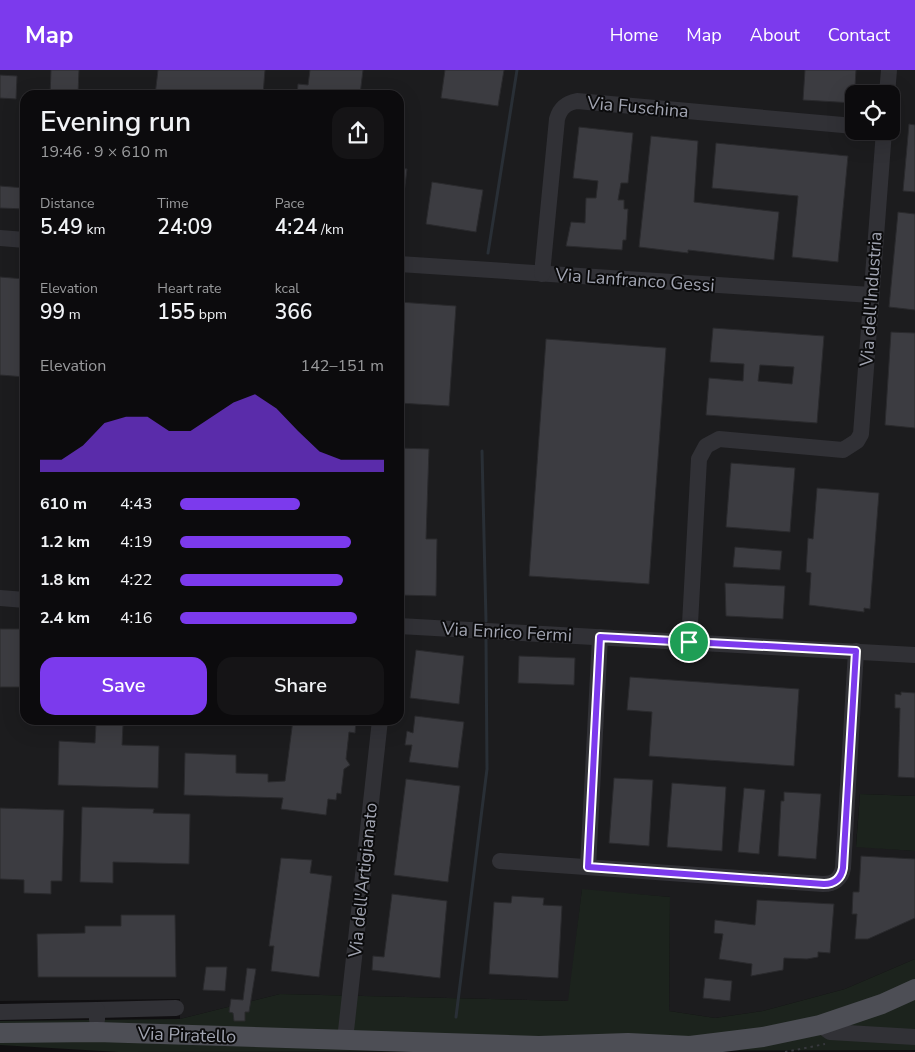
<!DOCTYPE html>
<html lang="en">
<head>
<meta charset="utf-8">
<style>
  :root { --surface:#0c0b0d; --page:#151416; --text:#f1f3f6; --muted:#9a9b9d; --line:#2c2b2e; --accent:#7c3aed }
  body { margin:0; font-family:"Nunito Sans",sans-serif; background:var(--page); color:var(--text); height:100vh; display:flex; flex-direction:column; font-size:19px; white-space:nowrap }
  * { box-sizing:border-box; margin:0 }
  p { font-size:16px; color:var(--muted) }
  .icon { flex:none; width:28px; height:28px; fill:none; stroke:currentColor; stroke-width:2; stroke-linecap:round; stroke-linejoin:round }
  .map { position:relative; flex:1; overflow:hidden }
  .panel { position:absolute; left:20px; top:20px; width:384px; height:635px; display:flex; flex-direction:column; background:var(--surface); border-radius:15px; box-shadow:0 5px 20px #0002,0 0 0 1px var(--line) }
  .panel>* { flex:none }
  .buttons { position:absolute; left:845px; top:15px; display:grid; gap:10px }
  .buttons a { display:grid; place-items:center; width:55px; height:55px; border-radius:10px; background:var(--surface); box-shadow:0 5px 20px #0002,0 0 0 1px var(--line); font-size:25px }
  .pin { position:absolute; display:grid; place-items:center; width:42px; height:42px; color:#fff; margin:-21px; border:2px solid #fff; border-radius:50%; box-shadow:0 1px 5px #0007 }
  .round { display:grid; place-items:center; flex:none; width:52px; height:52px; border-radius:15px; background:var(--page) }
  .headline { display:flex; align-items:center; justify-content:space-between; height:85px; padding:0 20px }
  h1 { font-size:28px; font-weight:600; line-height:38px }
  .figures { display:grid; grid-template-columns:repeat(3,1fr); gap:8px; height:85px; padding:5px 20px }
  .figures div { display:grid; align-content:center }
  .figures b { font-size:21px; font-weight:600 }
  .figures small { font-size:14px; font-weight:400 }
  .figures p { font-size:14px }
  .chart { height:140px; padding:10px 20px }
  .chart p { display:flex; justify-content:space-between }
  .chart svg { width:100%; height:90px; margin-top:5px; fill:var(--accent); opacity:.7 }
  .cta { display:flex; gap:10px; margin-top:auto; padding:10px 20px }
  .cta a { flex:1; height:58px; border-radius:15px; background:var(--accent); color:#fff; font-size:20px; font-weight:600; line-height:58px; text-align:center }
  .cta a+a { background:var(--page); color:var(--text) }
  ul { padding:0 20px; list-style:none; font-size:16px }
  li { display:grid; grid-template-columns:80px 60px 1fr; align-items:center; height:38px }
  li i { height:12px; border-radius:6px; background:var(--accent) }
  header { display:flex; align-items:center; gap:30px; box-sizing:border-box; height:70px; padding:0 25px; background:var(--accent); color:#fff }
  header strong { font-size:24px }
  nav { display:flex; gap:28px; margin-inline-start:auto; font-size:18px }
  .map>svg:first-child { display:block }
</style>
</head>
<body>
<header>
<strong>Map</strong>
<nav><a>Home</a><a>Map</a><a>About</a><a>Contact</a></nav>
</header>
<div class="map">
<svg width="915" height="982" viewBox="0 0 915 982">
  <rect width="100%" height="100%" fill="#100f11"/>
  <!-- built -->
  <path fill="#1c1c1e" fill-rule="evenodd" d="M0,0H915V726L860,724L856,776L915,781V889L845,919L763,941L715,948L669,941L670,827L582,820L569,931L280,924L180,949V929L0,931ZM854,24H891V61H854ZM25,25H399V650H25Z"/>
  <!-- green -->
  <g fill="#1c231d">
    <path d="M860,724L915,726V781L856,777Z"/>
    <path d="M582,819L670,827L669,941L715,948L763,941L845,919L915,889V980L119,982L0,975V951L180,949L280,924L568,931Z"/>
  </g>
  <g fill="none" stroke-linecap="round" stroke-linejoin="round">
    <!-- stream -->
    <g stroke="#292f36" stroke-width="3">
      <path d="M488,183L517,0"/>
      <path d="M482,381L486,551"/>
      <path d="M456,947L487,699L486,570"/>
    </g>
  </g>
  <!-- building -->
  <g fill="#3c3c41" stroke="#2a2a2d" fill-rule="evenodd">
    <path d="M51,0H79L78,25H50Z"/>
    <path d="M158,0H265L263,25H155Z"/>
    <path d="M310,0H363L360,25H297L298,14L308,15Z"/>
    <path d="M445,0H504L498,36L441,28Z"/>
    <path d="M805,0H856L854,33L803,30Z"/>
    <path d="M0,5L17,6L16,29L0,28Z"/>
    <path d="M909,54L915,55V122L903,121Z"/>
    <path d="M579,57L633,63L628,113H621L618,130H624V139H628L626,170H623L622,180L566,176L571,152L585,153L586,128H596L598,111L573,108Z"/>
    <path d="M651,66L698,71L694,132L779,142L774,190L688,180V183L639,177Z"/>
    <path d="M716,73L848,86L838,192L792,187L798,126L712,118Z"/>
    <path d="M399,98L407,99L404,123H399Z"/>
    <path d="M432,112L483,120L476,162L426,154Z"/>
    <path d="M0,116L25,118V139L0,138Z"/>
    <path d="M898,142L915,144V240L889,237Z"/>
    <path d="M0,207L25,209V307L0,305Z"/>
    <path d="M399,232L456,236L449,336L399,333Z"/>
    <path d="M713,258L824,266L817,353L706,345L709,308L743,311L744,294L710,292ZM760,295L794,297L792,314L758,311Z"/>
    <path d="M891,262L915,263V358L885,355Z"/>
    <path d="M546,269L666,278L649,514L529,506Z"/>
    <path d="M399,378L429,379L426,469H437L436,526L399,525Z"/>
    <path d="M731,393L795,398L790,462L726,457Z"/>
    <path d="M817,418L879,423L870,539L864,538V542L809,535L811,503L806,502L808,468L813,469Z"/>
    <path d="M735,477L782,481L780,500L733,497Z"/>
    <path d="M725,513L785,516L783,549L726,546Z"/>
    <rect x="0" y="559" width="25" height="58"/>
    <path d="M416,580L464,586L459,634L410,628Z"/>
    <path d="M519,586L575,588L574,615L518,613Z"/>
    <path d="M630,607L799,619L794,696L649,686L652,642L627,640Z"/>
    <path d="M901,622L915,623V708L898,707L900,638H895V624L901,625Z"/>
    <path d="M415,646L464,652L458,698L409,692L412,675H405L407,661L413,663Z"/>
    <path d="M99,650H120V655H123L122,675L159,676L158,718L58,715L59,671L95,673L96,653L99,654Z"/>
    <path d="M293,650H356L355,663L349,662L346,689L350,695L344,699L341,724L337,723L336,730L328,729L326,745L281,739L283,728L184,725L185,683L236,685V703L268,704V712L285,711Z"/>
    <path d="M614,708L653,710L649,776L609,773Z"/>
    <path d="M406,709L460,716L448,812L394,805Z"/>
    <path d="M672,713L726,717L722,781L667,777Z"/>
    <path d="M744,718L765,720L759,784L738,782Z"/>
    <path d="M784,722L821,724L816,789L778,786L781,731H784Z"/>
    <path d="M82,737L154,739L153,743L190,744L189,794L113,792V813L80,812Z"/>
    <path d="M0,738L64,740L62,811H51V824L24,823V810L0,809Z"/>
    <path d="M861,786L915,789V848L868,869H855L857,844H852L853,822H859Z"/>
    <path d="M281,788L312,790L310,803L332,806L319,907L271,901L274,876H269Z"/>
    <path d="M392,824L447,831L440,908L372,900L373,886L384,887Z"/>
    <path d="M512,826L544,828L543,835L562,836L558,908L489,904L494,832L511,833Z"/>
    <path d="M757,830L834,834L830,883L818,882V887L807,889L784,888L783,900L751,906L752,894L719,889L723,864L714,863L715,850L755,855Z"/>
    <path d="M121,845H175L176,907H38L37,864L85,863V856H121Z"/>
    <path d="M206,897H227L225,921L203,920Z"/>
    <path d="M247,898L256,899L249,942H245V951H234L233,943L229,942L231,929L243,930Z"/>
    <path d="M705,908L732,911L730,931L703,928Z"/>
  </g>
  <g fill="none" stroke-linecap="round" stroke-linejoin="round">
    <!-- path -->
    <path stroke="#37383d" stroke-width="2" stroke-dasharray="2.5 4" stroke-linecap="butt" d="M785,982L825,974"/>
    <!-- minor -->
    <g stroke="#313136" stroke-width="16">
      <path d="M887,24L889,0"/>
      <path d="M0,168L25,170"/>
      <path d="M399,194L871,225"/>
      <path d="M542,204L557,49C560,38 566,33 577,31L854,56"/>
      <path d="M0,528L25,530"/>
      <path d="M399,556L915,585"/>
      <path d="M689,572L699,389L706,376L719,369L843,380L857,371L861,364L884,61"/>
      <path d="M500,791L823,814C834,814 841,809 843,798L856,581"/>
      <path d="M588,797L600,567"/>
      <path d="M97,940L176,938"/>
      <path d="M0,942L97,940V950"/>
      <path d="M820,955L830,962L915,967"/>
      <path d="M345,970L380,650"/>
    </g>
    <!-- major -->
    <path stroke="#4d4e55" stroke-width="20" d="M0,963L97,962L539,976L628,973L690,976L763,967L820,955L882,934L915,919"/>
  </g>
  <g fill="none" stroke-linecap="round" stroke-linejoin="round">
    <defs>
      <path id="route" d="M600,567L856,581L843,798C841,809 834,814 824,814L588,797Z"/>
    </defs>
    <!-- route casing -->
    <use href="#route" stroke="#fff" stroke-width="10"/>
    <!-- route -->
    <use href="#route" stroke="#7c3aed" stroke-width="6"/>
  </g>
  <g text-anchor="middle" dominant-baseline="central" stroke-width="4" stroke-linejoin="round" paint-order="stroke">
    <!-- street labels -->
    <g font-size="18" fill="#a1a4b1" stroke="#0b0b0c">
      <text transform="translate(638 37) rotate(5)">Via Fuschina</text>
      <text transform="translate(635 210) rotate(4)">Via Lanfranco Gessi</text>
      <text transform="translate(871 229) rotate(-86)">Via dell'Industria</text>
      <text transform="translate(507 562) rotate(3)">Via Enrico Fermi</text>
      <text transform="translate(363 810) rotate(-84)">Via dell'Artigianato</text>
      <text transform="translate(187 965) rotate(2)">Via Piratello</text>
    </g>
  </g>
</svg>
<div class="buttons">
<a><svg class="icon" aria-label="locate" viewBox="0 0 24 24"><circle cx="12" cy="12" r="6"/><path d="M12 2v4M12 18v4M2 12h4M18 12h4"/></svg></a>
</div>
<div class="pin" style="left:689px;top:572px;background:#1e9e55"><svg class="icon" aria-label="arrive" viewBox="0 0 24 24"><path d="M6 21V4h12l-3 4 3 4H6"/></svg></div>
<section class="panel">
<div class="headline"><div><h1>Evening run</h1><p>19:46 · 9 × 610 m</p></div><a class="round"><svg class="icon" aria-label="share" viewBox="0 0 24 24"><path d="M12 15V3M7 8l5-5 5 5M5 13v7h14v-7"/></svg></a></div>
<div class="figures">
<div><p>Distance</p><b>5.49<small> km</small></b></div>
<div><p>Time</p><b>24:09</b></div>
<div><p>Pace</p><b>4:24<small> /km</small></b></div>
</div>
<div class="figures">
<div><p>Elevation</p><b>99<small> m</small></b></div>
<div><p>Heart rate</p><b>155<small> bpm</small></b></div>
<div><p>kcal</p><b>366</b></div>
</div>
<div class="chart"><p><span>Elevation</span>142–151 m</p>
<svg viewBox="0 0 160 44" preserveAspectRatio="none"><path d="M0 44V38L10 38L20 31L30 20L40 17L50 17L60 24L70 24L80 17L90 10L100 6L110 13L120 24L130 34L140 38L150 38L160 38V44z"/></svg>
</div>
<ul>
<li><b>610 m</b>4:43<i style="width:59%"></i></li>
<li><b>1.2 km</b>4:19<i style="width:84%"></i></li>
<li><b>1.8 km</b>4:22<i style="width:80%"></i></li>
<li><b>2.4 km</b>4:16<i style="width:87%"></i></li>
</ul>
<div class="cta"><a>Save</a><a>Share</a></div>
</section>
</div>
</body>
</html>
